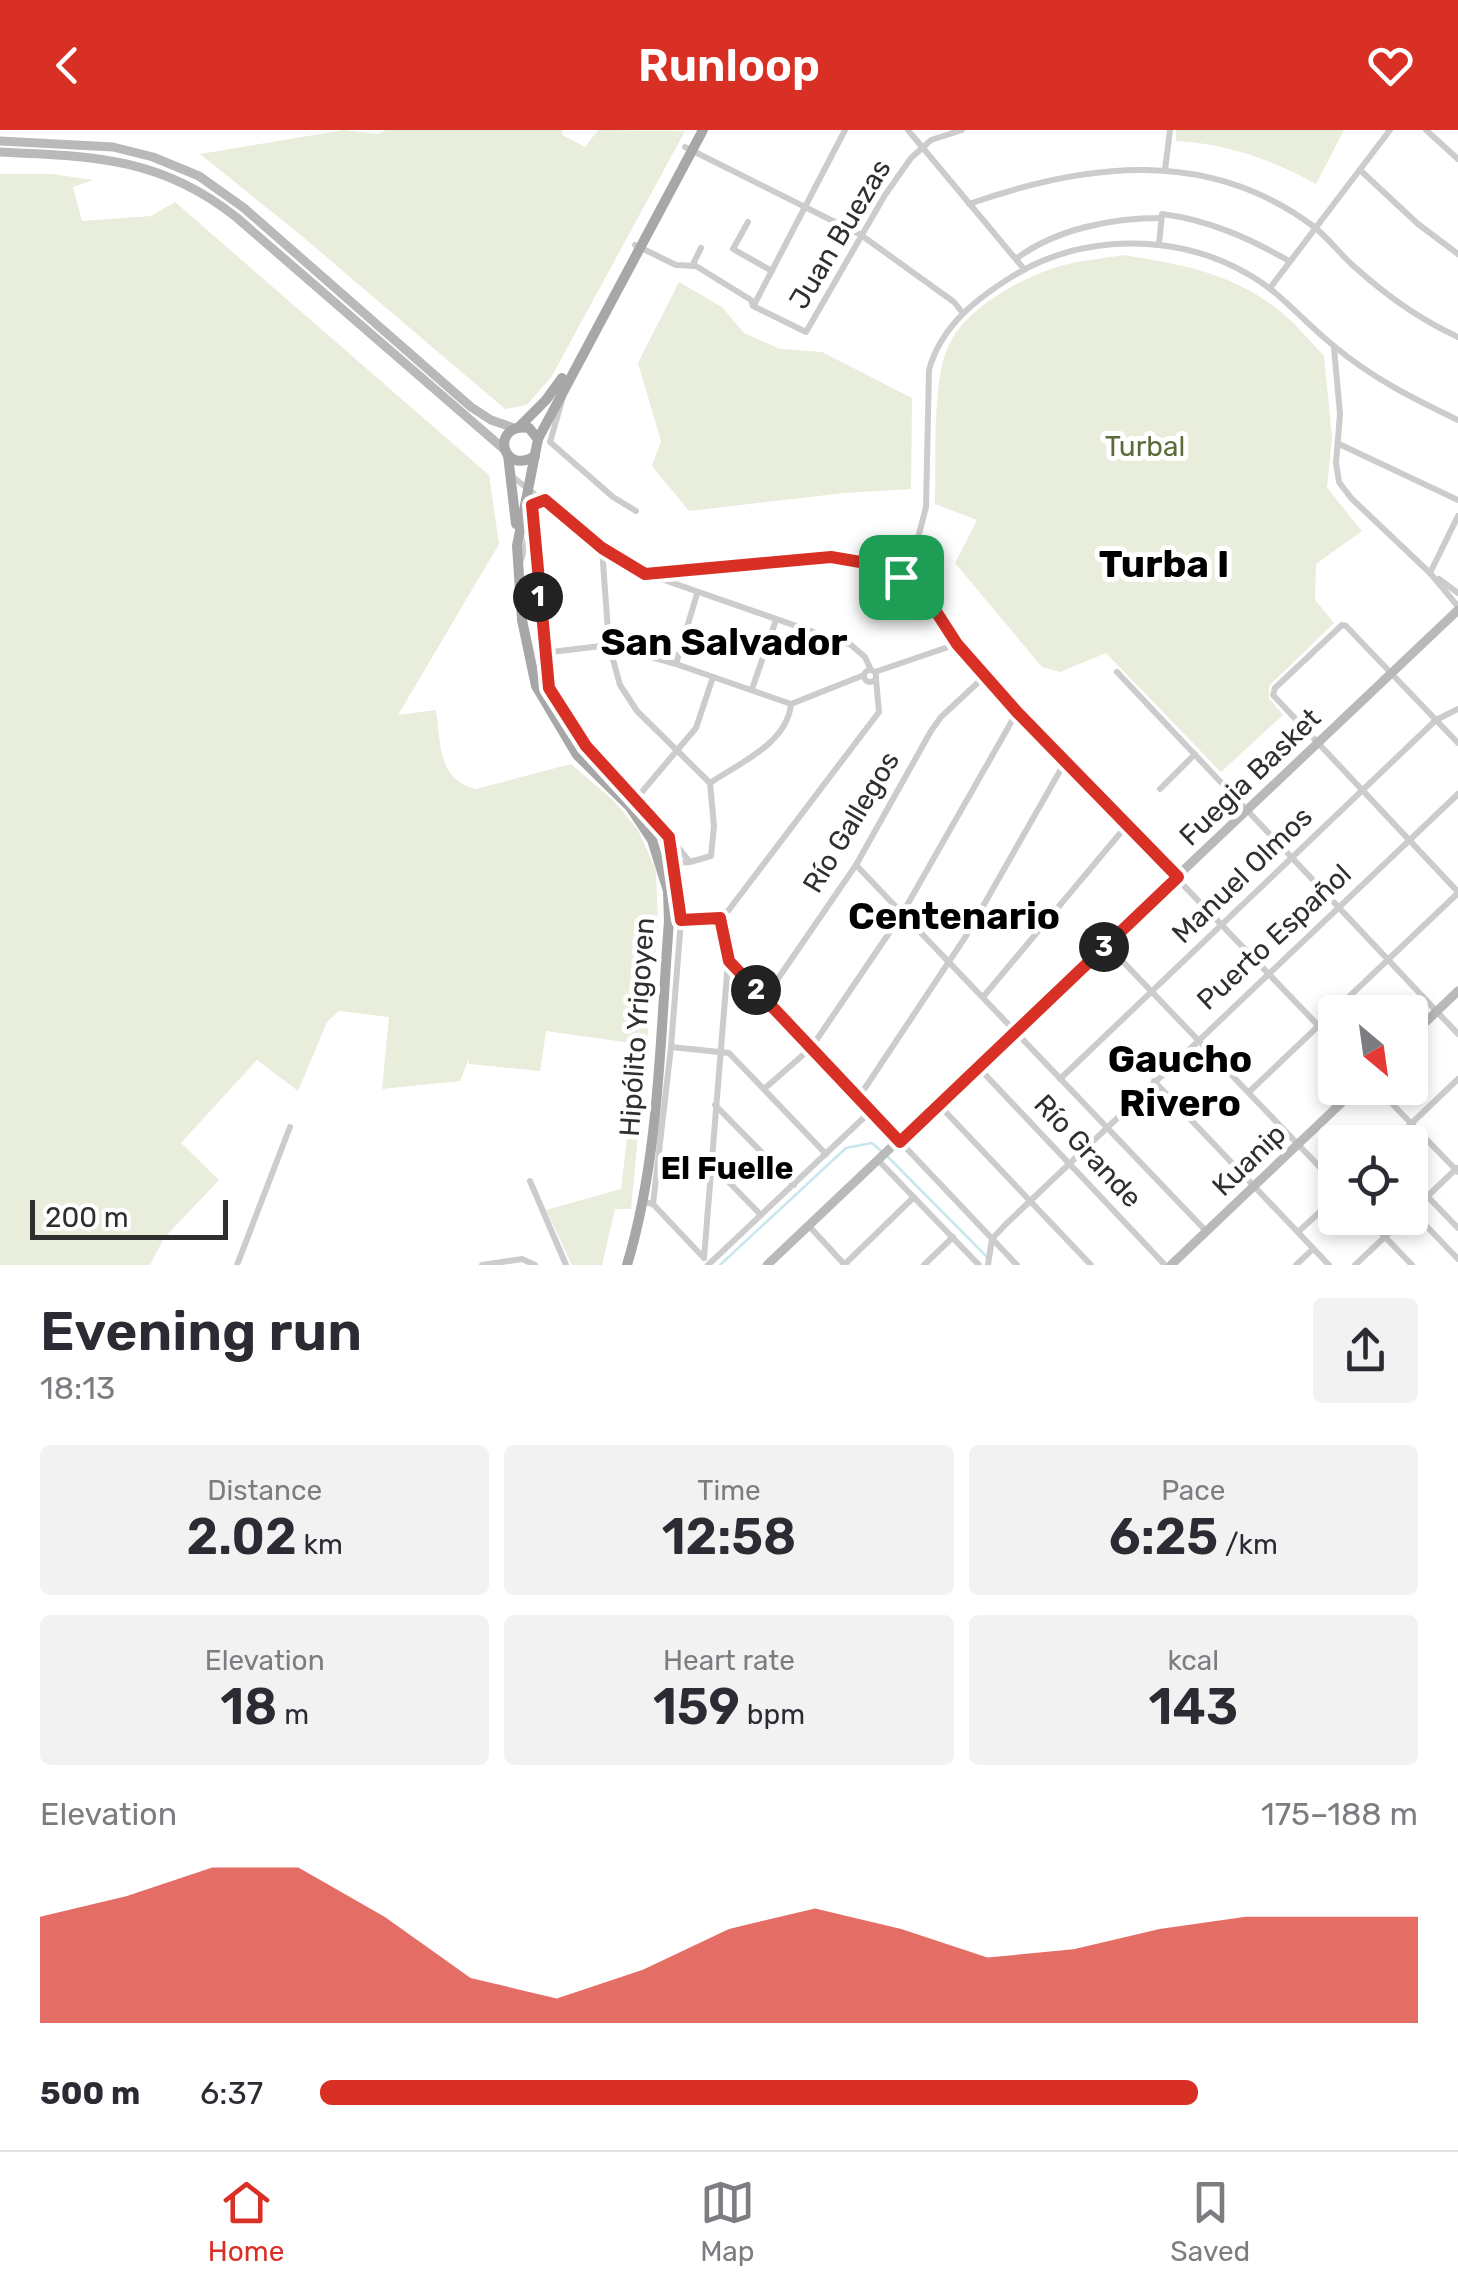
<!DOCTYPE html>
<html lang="en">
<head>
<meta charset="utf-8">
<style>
  :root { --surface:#fff; --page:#f2f2f3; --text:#2b2b33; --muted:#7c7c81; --line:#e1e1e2; --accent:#d93025 }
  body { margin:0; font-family:Rubik,sans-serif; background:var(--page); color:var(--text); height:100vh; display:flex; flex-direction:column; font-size:38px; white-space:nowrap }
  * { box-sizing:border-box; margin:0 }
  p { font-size:32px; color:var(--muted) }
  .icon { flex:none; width:55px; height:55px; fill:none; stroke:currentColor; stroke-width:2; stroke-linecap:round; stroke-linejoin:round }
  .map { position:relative; height:1135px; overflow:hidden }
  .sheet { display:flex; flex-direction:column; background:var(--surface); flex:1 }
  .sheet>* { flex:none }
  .needle { width:65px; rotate:151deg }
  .buttons { position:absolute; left:1318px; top:865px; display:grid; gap:20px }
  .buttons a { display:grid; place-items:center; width:110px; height:110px; border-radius:10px; background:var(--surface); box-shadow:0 5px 15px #0003; font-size:50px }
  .scale { position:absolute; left:30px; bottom:25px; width:198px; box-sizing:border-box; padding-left:10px; border:5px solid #2f2f2f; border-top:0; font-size:28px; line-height:35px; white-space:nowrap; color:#2f2f2f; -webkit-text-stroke:8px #fff; paint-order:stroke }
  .pin { position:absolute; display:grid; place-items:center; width:85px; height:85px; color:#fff; margin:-42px; border-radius:20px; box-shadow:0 5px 15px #0006 }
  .km { position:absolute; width:50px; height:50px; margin:-25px; border-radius:50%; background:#222; color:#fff; font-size:28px; line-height:50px; text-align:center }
  .round { display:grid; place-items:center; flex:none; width:105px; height:105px; border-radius:10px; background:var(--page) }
  .head { display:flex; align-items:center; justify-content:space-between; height:170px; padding:0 40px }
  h1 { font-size:55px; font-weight:600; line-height:75px }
  .figures { display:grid; grid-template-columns:repeat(3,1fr); gap:15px; height:170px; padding:10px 40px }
  .figures div { display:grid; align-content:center; border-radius:10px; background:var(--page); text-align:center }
  .figures b { font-size:50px; font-weight:600 }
  .figures small { font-size:28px; font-weight:400 }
  .figures p { font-size:28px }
  .chart { height:280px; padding:20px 40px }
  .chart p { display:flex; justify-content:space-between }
  .chart svg { width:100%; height:180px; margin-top:10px; fill:var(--accent); opacity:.7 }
  ul { padding:0 40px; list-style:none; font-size:32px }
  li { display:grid; grid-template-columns:160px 120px 1fr; align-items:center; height:75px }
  li i { height:25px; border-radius:12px; background:var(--accent) }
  header { display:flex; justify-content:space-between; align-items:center; height:130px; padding:0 40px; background:var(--accent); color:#fff; font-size:45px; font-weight:600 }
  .tabs { display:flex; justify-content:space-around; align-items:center; height:140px; border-top:2px solid var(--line); background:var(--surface); font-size:28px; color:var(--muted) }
  .tabs a { display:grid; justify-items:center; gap:5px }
  .tabs .active { color:var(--accent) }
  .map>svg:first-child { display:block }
</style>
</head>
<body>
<header><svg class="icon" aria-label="back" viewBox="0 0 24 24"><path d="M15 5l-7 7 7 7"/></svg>Runloop<svg class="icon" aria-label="heart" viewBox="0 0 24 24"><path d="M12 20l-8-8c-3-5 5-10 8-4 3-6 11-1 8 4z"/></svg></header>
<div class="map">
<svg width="1458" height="1135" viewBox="0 0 1458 1135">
  <rect width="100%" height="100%" fill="#fff"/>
  <!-- green -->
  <g fill="#e8eddc">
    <path d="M344,0L378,4L385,0H563L562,5L585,17L598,0L685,1L552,246L527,275L505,279L297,102L200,24Z"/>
    <path d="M1176,0H1344L1316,54C1270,29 1228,14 1176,11Z"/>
    <path d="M0,44H52L93,50L73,57L82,91L151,86L175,72L489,345L499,414L398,585L436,580C441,613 437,650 476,659L571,634L615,672L638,700L656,740L658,797L631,1079H615L602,1135H572L546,1080L621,1059L638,914L546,901L540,941L469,934V929L460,951L382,959L389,887L339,881L327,892L298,961L257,930L181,1013L219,1050L164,1108L150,1135H0Z"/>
    <path d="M1124,125C1178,134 1228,142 1273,176C1292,189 1308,209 1324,226L1332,307L1327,358L1362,401L1316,434L1315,470L1334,493L1269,556V568L1283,585L1221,642L1106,523L1060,542L1042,537L955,433L977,390L935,374C937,333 931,247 950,213C967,179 1013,153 1048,140C1071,131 1099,129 1124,125Z"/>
    <path d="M679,152L722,177L744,203L780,219L822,222L912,268L911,359L844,363L689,381L652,336L661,311L638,233Z"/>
  </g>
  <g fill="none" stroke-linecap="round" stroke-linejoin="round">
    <!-- stream -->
    <g stroke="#c8e6ed" stroke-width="2.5">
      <path d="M887,1026L987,1127"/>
      <path d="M720,1135L846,1018L872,1013L881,1021"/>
    </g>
    <!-- street -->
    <g stroke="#ccc" stroke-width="6">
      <path d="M908,0L1024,139"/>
      <path d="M1426,0L1458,29"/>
      <path d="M685,17L861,105L954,172L962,182"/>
      <path d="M1165,40L1170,0"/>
      <path d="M1360,40L1418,94L1458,124"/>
      <path d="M969,74C1085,33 1208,17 1313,96C1329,108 1341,126 1357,139C1387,166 1421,190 1458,207"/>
      <path d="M748,92L733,119L772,141"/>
      <path d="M1159,114L1162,84C1209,90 1249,108 1289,131"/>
      <path d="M635,115L676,135L696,136L751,170L753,176L806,202L885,65L911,28L931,10L962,0"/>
      <path d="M1016,129C1055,99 1112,88 1161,88"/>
      <path d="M692,136L701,118"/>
      <path d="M1270,158L1390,0"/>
      <path d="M754,175L845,0"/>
      <path d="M1334,218L1340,284L1336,333L1339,352L1351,368L1430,443L1456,474"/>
      <path d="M563,267L550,312L613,367L636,381"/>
      <path d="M1339,314L1458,370"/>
      <path d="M513,347L602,418L645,443L831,427L871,434L913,454L936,479L957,514L1017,582L1335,913"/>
      <path d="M530,366L549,558L586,616L647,680L671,713L681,790L671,917L653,1074"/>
      <path d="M602,419L609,515L620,555L637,581L710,653L714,696L711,726L690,732L662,734"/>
      <path d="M521,430L529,404"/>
      <path d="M1430,443L1458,386"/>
      <path d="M647,444L851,515L865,527L871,540"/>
      <path d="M901,447L917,412L926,377L929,240C941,196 976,169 1013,146C1085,102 1181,103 1253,147C1283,165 1306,194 1334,216C1372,248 1414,269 1458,290"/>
      <path d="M1439,449L1458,463"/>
      <path d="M543,523L609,515L676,534L791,574"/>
      <path d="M676,534L697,464"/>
      <circle cx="870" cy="546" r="6"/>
      <path d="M875,542L957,514"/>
      <path d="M1117,542L1458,904"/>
      <path d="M752,559L776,490"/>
      <path d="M1458,613L1346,496L1342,495L1275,558L1273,565L1458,762"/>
      <path d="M710,653C739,633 787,614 791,574L864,545"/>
      <path d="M1160,659L1195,624"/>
      <path d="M635,670L696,598L713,547"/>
      <path d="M672,710L689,731"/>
      <path d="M856,735L1206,1101"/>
      <path d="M719,788L729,831L1017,1135"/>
      <path d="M720,788L728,781L879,582L876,549"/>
      <path d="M681,790L719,788"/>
      <path d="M1107,815L1335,1053"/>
      <path d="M983,867L1127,695"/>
      <path d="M764,869L856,735L931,601L941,587L985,546"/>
      <path d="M671,917L729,923L826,1024"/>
      <path d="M978,937L1165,1135"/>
      <path d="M1060,949L1436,590L1458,579"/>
      <path d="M1154,951L1329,1135"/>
      <path d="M1377,958L1458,1042"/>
      <path d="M764,959L811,918L902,784L1017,582"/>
      <path d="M1249,962L1458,763"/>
      <path d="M859,967L966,806L1065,632"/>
      <path d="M715,975L794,1055"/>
      <path d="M939,975L1091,1135"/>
      <path d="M1392,1012L1458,949"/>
      <path d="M878,1030L979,1135"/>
      <path d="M711,1034L761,1085"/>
      <path d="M530,1051L566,1135"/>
      <path d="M1427,1066L1458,1098"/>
      <path d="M644,1072L653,1074L703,1127"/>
      <path d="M1412,1081L1458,1129"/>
      <path d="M1410,1083L1457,1038"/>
      <path d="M1367,1088L1412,1135"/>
      <path d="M809,1096L845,1135"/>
      <path d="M1298,1102L1335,1068"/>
      <path d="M704,1128L728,832"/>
      <path d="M237,1135L290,997"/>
      <path d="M482,1135L522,1129L535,1135"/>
      <path d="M708,1135L872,980"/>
      <path d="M844,1135L914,1067"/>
      <path d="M924,1135L953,1107"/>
      <path d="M988,1135L992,1109L1006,1094L1458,664"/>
      <path d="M1296,1135L1313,1119"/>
      <path d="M1355,1135L1405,1088"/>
    </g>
    <!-- secondary -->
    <g stroke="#b9b9b9" stroke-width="9">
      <path d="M0,11L113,17L153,27L199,46L244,78L471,277L491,290L514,298"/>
      <path d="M0,22C92,26 161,27 236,87L505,320"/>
      <path d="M1410,907L1458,861"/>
      <path d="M767,1135L1458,480"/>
      <path d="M1171,1135L1357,958"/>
    </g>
    <!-- primary -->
    <g stroke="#a7a7a7" stroke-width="10">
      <path d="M519,297L546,270L562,248"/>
      <path d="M508,325L516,394"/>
      <path d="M535,326C501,347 490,292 529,298L538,309"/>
      <path d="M627,1135C660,1025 660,905 669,791L668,761L652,710L630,677L577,625L536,556L522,490L517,416L538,309L703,0"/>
    </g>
  </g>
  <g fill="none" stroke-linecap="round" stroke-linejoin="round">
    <defs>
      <path id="route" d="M545,370L602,418L645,444L831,427L872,434L901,447L926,466L957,514L1017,582L1178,747L900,1012L729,831L720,788L681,790L669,707L586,616L549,558L532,375Z"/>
    </defs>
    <!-- route casing -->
    <use href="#route" stroke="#fff" stroke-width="20"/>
    <!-- route -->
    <use href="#route" stroke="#d93025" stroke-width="12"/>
  </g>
  <g text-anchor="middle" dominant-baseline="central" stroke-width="10" stroke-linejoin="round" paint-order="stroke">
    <!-- street labels -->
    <g font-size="28" fill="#2f2f2f" stroke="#fff">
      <text transform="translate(840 104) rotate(-59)">Juan Buezas</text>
      <text transform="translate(1250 647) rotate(-44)">Fuegia Basket</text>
      <text transform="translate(851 692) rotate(-59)">Río Gallegos</text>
      <text transform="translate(1242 745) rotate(-44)">Manuel Olmos</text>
      <text transform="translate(1274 807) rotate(-43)">Puerto Español</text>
      <text transform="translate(637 897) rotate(-86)">Hipólito Yrigoyen</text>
      <text transform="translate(1088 1021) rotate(47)">Río Grande</text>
      <text transform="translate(1249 1030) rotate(-44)">Kuanip</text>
    </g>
    <!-- park labels -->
    <g font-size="28" fill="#5b6c3b" stroke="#fff">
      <text x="1145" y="316">Turbal</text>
    </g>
    <!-- quarter labels -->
    <g font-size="32" font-weight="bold" fill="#000" stroke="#fff">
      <text x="727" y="1038">El Fuelle</text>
    </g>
    <!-- district labels -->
    <g font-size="38" font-weight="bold" fill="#000" stroke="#fff">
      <text x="1164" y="434">Turba I</text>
      <text x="724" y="512">San Salvador</text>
      <text x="954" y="786">Centenario</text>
      <text x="1180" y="929">Gaucho<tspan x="1180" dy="44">Rivero</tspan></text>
    </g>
  </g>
</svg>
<div class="buttons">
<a><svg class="needle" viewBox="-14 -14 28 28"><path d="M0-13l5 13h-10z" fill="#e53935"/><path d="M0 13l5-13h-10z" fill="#7c7c81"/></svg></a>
<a><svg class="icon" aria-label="locate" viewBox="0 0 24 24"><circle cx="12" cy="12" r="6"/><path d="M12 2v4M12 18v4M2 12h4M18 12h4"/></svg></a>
</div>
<div class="scale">200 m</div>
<div class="pin" style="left:901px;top:447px;background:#1e9e55"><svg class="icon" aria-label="arrive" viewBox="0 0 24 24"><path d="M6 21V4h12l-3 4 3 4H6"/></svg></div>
<b class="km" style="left:538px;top:467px">1</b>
<b class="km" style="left:756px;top:860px">2</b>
<b class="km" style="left:1104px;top:817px">3</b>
</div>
<section class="sheet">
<div class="head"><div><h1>Evening run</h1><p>18:13</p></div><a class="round"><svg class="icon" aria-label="share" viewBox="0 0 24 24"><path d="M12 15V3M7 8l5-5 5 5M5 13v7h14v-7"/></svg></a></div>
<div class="figures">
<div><p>Distance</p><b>2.02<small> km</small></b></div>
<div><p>Time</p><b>12:58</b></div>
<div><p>Pace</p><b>6:25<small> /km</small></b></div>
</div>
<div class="figures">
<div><p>Elevation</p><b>18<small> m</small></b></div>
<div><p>Heart rate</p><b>159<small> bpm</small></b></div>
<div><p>kcal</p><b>143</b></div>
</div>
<div class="chart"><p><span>Elevation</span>175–188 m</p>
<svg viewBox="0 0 160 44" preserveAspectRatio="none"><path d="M0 44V18L10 13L20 6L30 6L40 18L50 33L60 38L70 31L80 21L90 16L100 21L110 28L120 26L130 21L140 18L150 18L160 18V44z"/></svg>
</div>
<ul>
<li><b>500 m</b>6:37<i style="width:80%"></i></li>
</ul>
</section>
<nav class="tabs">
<a class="active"><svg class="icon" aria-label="home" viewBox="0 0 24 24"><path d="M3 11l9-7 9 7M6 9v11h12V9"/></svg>Home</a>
<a><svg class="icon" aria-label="map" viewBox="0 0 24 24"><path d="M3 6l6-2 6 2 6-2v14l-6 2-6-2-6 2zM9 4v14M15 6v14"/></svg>Map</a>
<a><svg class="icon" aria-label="saved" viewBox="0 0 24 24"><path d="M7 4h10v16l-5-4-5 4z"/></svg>Saved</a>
</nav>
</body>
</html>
